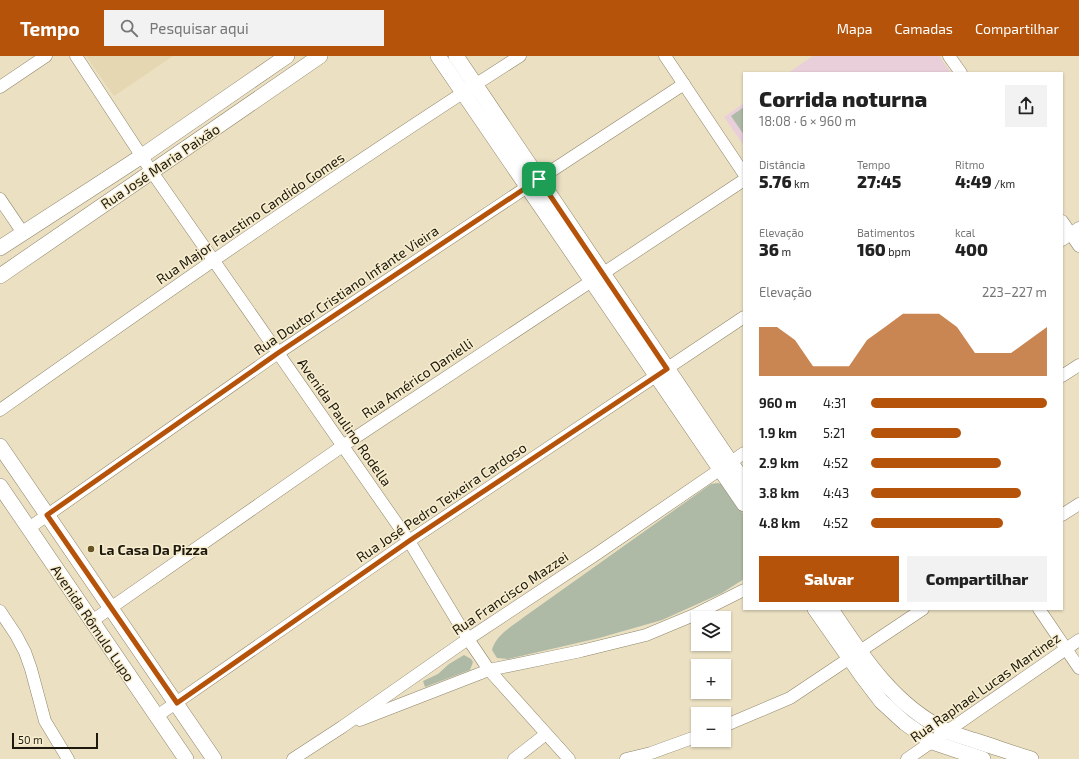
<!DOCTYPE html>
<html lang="pt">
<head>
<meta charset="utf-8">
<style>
  :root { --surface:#fff; --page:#f2f2f2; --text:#222; --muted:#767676; --accent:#b45309 }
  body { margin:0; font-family:"Exo 2",sans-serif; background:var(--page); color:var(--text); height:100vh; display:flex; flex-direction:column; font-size:15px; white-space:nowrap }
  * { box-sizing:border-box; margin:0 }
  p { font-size:13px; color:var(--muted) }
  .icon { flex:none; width:22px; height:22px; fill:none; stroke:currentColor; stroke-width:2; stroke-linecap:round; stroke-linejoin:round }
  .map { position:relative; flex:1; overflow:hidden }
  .drawer { position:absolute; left:743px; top:16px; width:320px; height:538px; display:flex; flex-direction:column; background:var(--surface); border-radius:0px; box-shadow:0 1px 3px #0004 }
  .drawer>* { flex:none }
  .tools { position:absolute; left:691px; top:555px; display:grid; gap:8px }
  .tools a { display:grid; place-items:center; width:40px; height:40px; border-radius:0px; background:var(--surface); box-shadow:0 1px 3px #0004; font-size:20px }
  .scale { position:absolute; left:12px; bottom:10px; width:86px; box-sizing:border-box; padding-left:4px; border:2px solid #1d190e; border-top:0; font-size:11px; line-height:14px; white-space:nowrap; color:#1d190e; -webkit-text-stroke:3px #f8eecf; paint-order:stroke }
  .pin { position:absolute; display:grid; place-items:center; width:34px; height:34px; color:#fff; margin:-17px; border-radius:8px; box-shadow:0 2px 6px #0006 }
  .round { display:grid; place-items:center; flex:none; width:42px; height:42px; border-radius:0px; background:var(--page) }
  .overview { display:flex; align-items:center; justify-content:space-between; height:68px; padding:0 16px }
  h1 { font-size:22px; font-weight:800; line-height:30px }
  .stats { display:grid; grid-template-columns:repeat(3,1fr); gap:6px; height:68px; padding:4px 16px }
  .stats div { display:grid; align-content:center }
  .stats b { font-size:17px; font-weight:800 }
  .stats small { font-size:11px; font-weight:400 }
  .stats p { font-size:11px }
  .chart { height:112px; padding:8px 16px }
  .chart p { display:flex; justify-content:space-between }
  .chart svg { width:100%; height:72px; margin-top:4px; fill:var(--accent); opacity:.7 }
  .cta { display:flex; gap:8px; margin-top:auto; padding:8px 16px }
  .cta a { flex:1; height:46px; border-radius:0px; background:var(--accent); color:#fff; font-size:16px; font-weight:800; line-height:46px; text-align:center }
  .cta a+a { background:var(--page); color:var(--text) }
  ul { padding:0 16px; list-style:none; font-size:13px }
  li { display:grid; grid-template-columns:64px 48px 1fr; align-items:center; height:30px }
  li i { height:10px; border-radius:5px; background:var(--accent) }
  header { display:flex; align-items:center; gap:24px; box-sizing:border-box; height:56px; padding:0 20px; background:var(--accent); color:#fff }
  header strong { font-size:19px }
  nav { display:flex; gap:22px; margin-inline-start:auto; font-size:14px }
  .search { width:280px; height:36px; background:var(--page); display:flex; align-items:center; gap:10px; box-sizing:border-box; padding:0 14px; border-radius:0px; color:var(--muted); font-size:15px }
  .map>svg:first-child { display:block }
</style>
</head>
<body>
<header>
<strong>Tempo</strong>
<div class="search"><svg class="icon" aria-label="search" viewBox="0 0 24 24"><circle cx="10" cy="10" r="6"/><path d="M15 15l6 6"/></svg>Pesquisar aqui</div>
<nav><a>Mapa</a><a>Camadas</a><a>Compartilhar</a></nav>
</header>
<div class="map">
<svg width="1079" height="703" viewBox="0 0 1079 703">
  <rect width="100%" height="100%" fill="#ebe0c2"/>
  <!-- built -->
  <path fill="#e4d7b1" d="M86,0H173L114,40Z"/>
  <!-- education -->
  <g fill="#e8cfd9">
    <path d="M813,0H939L951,17H788Z"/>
    <path d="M744,47V90L724,61Z"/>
  </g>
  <!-- green -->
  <g fill="#aebaa6">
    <path d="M744,51V79L731,60Z"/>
    <path d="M718,427L724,429L744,459V523L722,537L662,564L599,582L508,603L497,602L492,594C496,579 511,571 524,561L711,428Z"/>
    <path d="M464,599L471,603L473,606L470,614L425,631L423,625L438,618L449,608Z"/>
  </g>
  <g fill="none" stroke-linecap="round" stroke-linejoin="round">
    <defs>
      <g id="minor">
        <path d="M76,0L152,116L409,485L468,583L489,614L569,703"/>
        <path d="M665,0L744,118"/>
        <path d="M949,0L961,17"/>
        <path d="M0,31L46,0"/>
        <path d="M0,143L23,177"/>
        <path d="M1062,165L1079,190"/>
        <path d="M1062,184L1079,172"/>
        <path d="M1062,320L1079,309"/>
        <path d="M0,354C171,233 343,113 520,0"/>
        <path d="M1062,459L1079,448"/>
        <path d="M29,472L278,297L539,123L684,28"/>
        <path d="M1039,553L1079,612"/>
        <path d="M0,555L16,579L25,596L31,613L45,665L68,703"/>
        <path d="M92,565L344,389L744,124"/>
        <path d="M157,660L409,485L744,261"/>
        <path d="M360,664L489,614L581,595L646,579L694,559L744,534"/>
        <path d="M724,670L790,642L923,553"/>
        <path d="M293,703L342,671L468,583L595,499L744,397"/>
        <path d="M514,703L546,678"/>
        <path d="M626,703L651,697L698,680"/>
        <path d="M907,703L1079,584"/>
      </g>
      <g id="tertiary">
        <path d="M438,0L744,448"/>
        <path d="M456,0L744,426"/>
        <path d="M0,192L142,100L287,0"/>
        <path d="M0,220L320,0"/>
        <path d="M0,390L214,703"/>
        <path d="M0,430L186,703"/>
        <path d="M815,553L862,620L881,645L905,667L932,686L983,703"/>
        <path d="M831,553C862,600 894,650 947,675C955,679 965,681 973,684C992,690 1012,697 1031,703"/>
      </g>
    </defs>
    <!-- minor casing -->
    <use href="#minor" stroke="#8f8569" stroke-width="13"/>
    <!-- tertiary casing -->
    <use href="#tertiary" stroke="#8f8569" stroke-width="16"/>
    <!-- minor -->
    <use href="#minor" stroke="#fff" stroke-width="12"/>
    <!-- tertiary -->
    <use href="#tertiary" stroke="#fff" stroke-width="15"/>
  </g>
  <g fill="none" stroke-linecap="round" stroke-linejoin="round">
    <defs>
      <path id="route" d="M539,123L667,313L409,485L177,647L47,459L278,297Z"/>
    </defs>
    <!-- route casing -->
    <use href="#route" stroke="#fff" stroke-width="8"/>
    <!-- route -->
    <use href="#route" stroke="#b45309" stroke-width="5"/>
  </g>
  <!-- markers -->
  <circle fill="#675423" stroke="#f8eecf" stroke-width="1.5" cx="91" cy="493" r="4"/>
  <g text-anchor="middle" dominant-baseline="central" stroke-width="3" stroke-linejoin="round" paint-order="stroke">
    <!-- street labels -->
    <g font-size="14" fill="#1d190e" stroke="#f8eecf">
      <text transform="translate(160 110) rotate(-34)">Rua José Maria Paixão</text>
      <text transform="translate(250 162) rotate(-34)">Rua Major Faustino Candido Gomes</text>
      <text transform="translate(346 234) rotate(-34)">Rua Doutor Cristiano Infante Vieira</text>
      <text transform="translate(417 322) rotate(-34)">Rua Américo Danielli</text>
      <text transform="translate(345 366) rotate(55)">Avenida Paulino Rodella</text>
      <text transform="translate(441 446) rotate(-34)">Rua José Pedro Teixeira Cardoso</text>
      <text transform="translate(510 537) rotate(-34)">Rua Francisco Mazzei</text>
      <text transform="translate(93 567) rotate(56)">Avenida Rômulo Lupo</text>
      <text transform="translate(985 631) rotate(-35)">Rua Raphael Lucas Martinez</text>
    </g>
    <!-- poi labels -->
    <g font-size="14" font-weight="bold" fill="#1d190e" stroke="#f8eecf" text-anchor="start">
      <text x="99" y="493">La Casa Da Pizza</text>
    </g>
  </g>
</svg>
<div class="tools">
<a><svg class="icon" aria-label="layers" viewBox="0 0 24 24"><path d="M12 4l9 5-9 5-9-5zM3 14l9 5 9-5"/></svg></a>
<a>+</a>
<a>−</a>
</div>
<div class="scale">50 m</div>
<div class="pin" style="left:539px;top:123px;background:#1e9e55"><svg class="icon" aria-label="arrive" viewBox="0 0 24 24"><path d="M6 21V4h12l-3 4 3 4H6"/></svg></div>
<section class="drawer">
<div class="overview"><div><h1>Corrida noturna</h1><p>18:08 · 6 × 960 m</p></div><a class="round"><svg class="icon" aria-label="share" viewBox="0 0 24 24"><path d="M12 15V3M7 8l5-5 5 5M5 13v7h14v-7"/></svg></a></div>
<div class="stats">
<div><p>Distância</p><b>5.76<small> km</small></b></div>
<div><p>Tempo</p><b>27:45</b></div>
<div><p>Ritmo</p><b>4:49<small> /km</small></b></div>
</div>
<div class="stats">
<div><p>Elevação</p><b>36<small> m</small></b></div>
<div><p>Batimentos</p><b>160<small> bpm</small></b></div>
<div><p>kcal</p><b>400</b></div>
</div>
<div class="chart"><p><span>Elevação</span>223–227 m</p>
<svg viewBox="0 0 160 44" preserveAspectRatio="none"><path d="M0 44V14L10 14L20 22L30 38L40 38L50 38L60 22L70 14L80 6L90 6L100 6L110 14L120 30L130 30L140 30L150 22L160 14V44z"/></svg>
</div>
<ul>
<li><b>960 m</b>4:31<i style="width:100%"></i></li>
<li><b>1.9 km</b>5:21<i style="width:51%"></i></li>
<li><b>2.9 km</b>4:52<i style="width:74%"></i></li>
<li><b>3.8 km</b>4:43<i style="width:85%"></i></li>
<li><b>4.8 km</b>4:52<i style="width:75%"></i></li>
</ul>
<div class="cta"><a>Salvar</a><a>Compartilhar</a></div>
</section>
</div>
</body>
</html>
